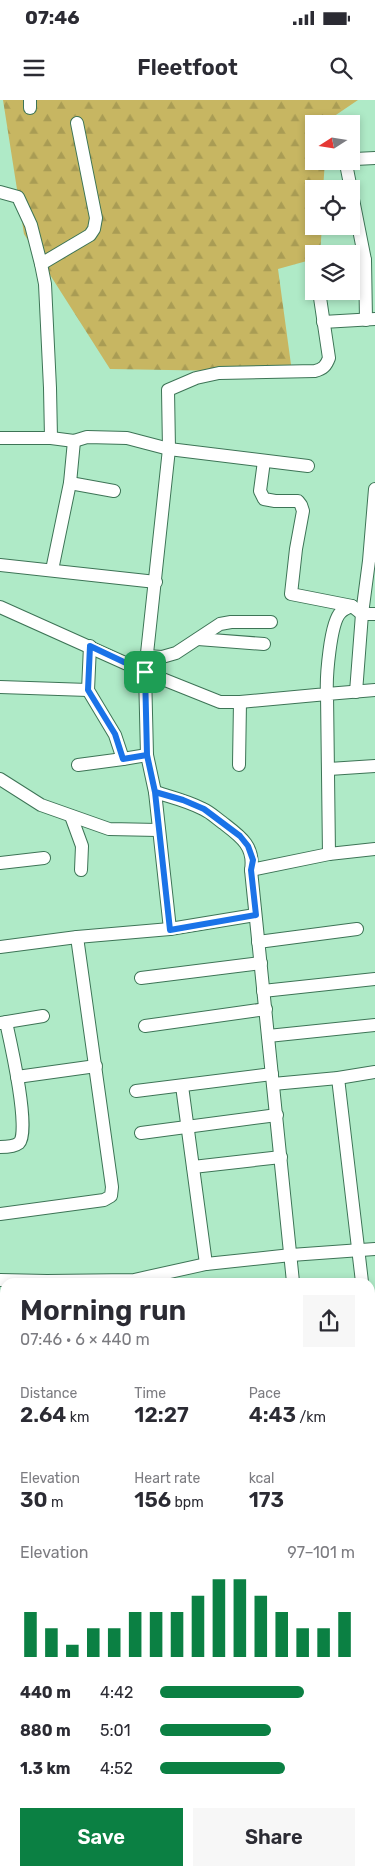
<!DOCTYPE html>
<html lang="en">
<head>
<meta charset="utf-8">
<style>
  :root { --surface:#fff; --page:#f7f7f7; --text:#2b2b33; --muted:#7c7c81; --accent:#0b8043 }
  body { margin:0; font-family:Rubik,sans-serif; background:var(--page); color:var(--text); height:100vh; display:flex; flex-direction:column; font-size:19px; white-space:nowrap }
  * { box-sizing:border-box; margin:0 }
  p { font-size:16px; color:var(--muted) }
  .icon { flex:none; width:28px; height:28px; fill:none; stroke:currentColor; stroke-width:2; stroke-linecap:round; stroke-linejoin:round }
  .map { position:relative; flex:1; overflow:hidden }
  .drawer { position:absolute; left:0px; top:1178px; width:375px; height:598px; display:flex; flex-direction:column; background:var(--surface); border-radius:15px 15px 0 0; box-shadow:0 2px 8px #0003 }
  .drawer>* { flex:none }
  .needle { width:32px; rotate:258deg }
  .controls { position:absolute; left:305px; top:15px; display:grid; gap:10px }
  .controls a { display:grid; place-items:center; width:55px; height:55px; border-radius:0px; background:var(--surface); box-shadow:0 2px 8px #0003; font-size:25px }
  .pin { position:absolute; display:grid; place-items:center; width:42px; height:42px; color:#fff; margin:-21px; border-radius:10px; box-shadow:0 2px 8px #0006 }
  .round { display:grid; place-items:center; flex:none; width:52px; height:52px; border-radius:0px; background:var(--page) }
  .head { display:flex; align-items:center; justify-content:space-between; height:85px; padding:0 20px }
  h1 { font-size:28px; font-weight:600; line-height:38px }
  .figures { display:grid; grid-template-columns:repeat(3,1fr); gap:8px; height:85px; padding:5px 20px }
  .figures div { display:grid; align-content:center }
  .figures b { font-size:21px; font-weight:600 }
  .figures small { font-size:14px; font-weight:400 }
  .figures p { font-size:14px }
  .chart { height:140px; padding:10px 20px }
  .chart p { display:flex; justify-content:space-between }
  .chart svg { width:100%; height:90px; margin-top:5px; stroke:var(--accent); stroke-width:6 }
  .primary-button { display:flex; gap:10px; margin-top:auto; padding:10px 20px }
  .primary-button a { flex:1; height:58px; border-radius:0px; background:var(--accent); color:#fff; font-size:20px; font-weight:600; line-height:58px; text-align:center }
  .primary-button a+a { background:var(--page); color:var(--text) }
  ul { padding:0 20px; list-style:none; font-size:16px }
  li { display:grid; grid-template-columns:80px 60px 1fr; align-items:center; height:38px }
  li i { height:12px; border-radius:6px; background:var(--accent) }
  .status { display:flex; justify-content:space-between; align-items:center; height:35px; padding:0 25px; background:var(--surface); direction:ltr }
  .status svg { height:14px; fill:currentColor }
  header { display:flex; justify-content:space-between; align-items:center; height:65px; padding:0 20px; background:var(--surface); font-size:22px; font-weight:600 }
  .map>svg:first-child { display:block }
</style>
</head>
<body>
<div class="status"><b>07:46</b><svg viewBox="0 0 49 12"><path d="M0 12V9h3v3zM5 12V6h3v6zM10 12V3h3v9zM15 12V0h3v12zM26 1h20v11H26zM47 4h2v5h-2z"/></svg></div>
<header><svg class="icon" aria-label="menu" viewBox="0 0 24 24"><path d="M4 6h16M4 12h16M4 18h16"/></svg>Fleetfoot<svg class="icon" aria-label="search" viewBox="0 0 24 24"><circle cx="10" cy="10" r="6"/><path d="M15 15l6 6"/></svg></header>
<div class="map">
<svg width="375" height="1775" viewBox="0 0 375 1775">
  <defs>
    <pattern id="forest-firs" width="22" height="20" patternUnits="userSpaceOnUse" patternTransform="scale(1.25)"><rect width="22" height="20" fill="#c7b662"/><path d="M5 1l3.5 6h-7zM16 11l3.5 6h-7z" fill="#a99c54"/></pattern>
    <pattern id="water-rules" width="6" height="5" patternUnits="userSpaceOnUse" patternTransform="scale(1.25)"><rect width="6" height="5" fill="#4edd98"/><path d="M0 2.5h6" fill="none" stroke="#42bd82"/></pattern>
  </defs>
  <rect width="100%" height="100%" fill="#afeac7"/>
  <!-- forest -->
  <path fill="url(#forest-firs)" d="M3,0H358L327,21L326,24H314V61H325L323,89H314V126H322L320,154H314V159L278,169L292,272L110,269L24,134Z"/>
  <!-- water -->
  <path fill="url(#water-rules)" d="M375,1634V1775H249L254,1770H370V1640Z"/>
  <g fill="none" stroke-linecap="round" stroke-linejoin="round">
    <defs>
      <g id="street">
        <path d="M30,8V0"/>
        <path d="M0,92L18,97L31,125L41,164L90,135L94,129L96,118L77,23"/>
        <path d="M41,164L45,184L50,288L51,338"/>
        <path d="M351,164L365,160"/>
        <path d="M366,220L365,160L347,69L349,63L355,59L375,58"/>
        <path d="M323,222L375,219"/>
        <path d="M0,338H51L74,341L87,337L127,338L169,349L308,366"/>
        <path d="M264,361L260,391L264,399L275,401H298L301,405L303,411L296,449L291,494L352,506"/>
        <path d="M70,383L114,391"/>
        <path d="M0,465L156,482"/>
        <path d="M52,470L70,383L74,341"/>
        <path d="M0,507L145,572L220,602H240L327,594C326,578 330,522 341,512C344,509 349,507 352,506L362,514"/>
        <path d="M362,514L369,461L375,389"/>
        <path d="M198,539L264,544"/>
        <path d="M90,546L88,590L115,635L123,659L147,655"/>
        <path d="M146,556L162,557L176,553L220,524L231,522H271"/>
        <path d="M0,587L88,590"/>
        <path d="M356,592L362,514H375"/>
        <path d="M78,665L123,659"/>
        <path d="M239,665L240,602"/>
        <path d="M329,669L375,666"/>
        <path d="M0,679L41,705L109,729L158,730"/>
        <path d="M155,692C171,697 188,701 203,709C210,712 216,718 223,723C240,736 255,746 251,770L293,1182"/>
        <path d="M71,716L82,746L81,770"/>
        <path d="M329,754L327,594L375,590"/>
        <path d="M0,763L44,758"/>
        <path d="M251,770L329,754L375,749"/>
        <path d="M170,829L155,692L147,655L145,572L169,349L168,290L196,278L219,273L315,271C323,269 326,266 329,258L319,191"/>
        <path d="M258,842L357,829"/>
        <path d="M0,847L77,837L170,829L255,815"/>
        <path d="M141,878L261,863"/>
        <path d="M263,891L375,879"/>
        <path d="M0,923L43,916"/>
        <path d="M145,926L266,909"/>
        <path d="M268,936L375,925"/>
        <path d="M17,977L96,966"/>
        <path d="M338,978L362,1182"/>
        <path d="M273,984L338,978L375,972"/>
        <path d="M182,986L206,1164"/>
        <path d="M136,991L272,974"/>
        <path d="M141,1033L277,1015"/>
        <path d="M0,1047C6,1047 14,1047 19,1043C31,1032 10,940 6,922"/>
        <path d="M193,1067L281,1057"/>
        <path d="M0,1114L104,1100L111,1096L112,1087C100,1004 89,920 77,837"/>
        <path d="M0,1180L47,1181L134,1180L206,1164L291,1155L375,1149"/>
        <path d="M370,1235L373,1270L370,1279"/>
        <path d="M370,1321L375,1322"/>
        <path d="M0,1400L5,1382"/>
        <path d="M370,1404L375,1405"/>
        <path d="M371,1440L375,1428"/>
        <path d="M3,1604L5,1579"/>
        <path d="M0,1657H5"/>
        <path d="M0,1714H5"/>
        <path d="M140,1770L151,1775"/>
      </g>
      <g id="secondary">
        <path d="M370,1479L375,1474"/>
        <path d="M370,1499L375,1494"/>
        <path d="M64,1775L70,1770"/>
        <path d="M88,1775L93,1770"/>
      </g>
    </defs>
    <!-- street casing -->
    <use href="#street" stroke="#3d7456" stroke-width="14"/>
    <!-- secondary casing -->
    <use href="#secondary" stroke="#3d7456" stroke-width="19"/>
    <!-- street -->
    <use href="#street" stroke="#fff" stroke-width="12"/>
    <!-- secondary -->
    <use href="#secondary" stroke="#fff" stroke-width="18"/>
  </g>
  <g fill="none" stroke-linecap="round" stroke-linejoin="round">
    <defs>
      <path id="route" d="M145,572L147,655L155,692L183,700L204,709L240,736L248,746L253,760L251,770L256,815L170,830L155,692L147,655L123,659L115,634L88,590L90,546L145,572"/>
    </defs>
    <!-- route casing -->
    <use href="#route" stroke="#fff" stroke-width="10"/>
    <!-- route -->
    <use href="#route" stroke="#1a73e8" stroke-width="6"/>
  </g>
</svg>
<div class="controls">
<a><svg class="needle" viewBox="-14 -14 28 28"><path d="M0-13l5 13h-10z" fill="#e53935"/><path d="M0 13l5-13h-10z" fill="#7c7c81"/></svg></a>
<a><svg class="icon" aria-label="locate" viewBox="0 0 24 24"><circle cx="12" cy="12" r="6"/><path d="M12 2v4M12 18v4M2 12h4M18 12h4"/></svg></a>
<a><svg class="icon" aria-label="layers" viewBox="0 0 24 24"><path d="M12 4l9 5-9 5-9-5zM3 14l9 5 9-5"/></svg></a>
</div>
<div class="pin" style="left:145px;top:572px;background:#1e9e55"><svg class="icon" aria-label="arrive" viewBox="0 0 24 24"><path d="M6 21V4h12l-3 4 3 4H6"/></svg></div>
<section class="drawer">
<div class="head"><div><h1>Morning run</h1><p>07:46 · 6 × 440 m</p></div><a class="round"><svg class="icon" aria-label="share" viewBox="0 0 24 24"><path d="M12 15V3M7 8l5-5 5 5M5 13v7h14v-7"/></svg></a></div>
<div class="figures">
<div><p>Distance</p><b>2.64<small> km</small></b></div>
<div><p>Time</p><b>12:27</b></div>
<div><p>Pace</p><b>4:43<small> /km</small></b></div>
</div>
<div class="figures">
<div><p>Elevation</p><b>30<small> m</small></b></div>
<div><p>Heart rate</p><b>156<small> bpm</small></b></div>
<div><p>kcal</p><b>173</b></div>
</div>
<div class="chart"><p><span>Elevation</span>97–101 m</p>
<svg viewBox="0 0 160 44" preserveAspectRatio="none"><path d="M5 44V22M15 44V30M25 44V38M35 44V30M45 44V30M55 44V22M65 44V22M75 44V22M85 44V14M95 44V6M105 44V6M115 44V14M125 44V22M135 44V30M145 44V30M155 44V22"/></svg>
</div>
<ul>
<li><b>440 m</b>4:42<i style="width:74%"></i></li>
<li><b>880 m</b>5:01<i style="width:57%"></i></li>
<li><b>1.3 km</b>4:52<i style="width:64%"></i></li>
</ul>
<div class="primary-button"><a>Save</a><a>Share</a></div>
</section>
</div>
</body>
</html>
